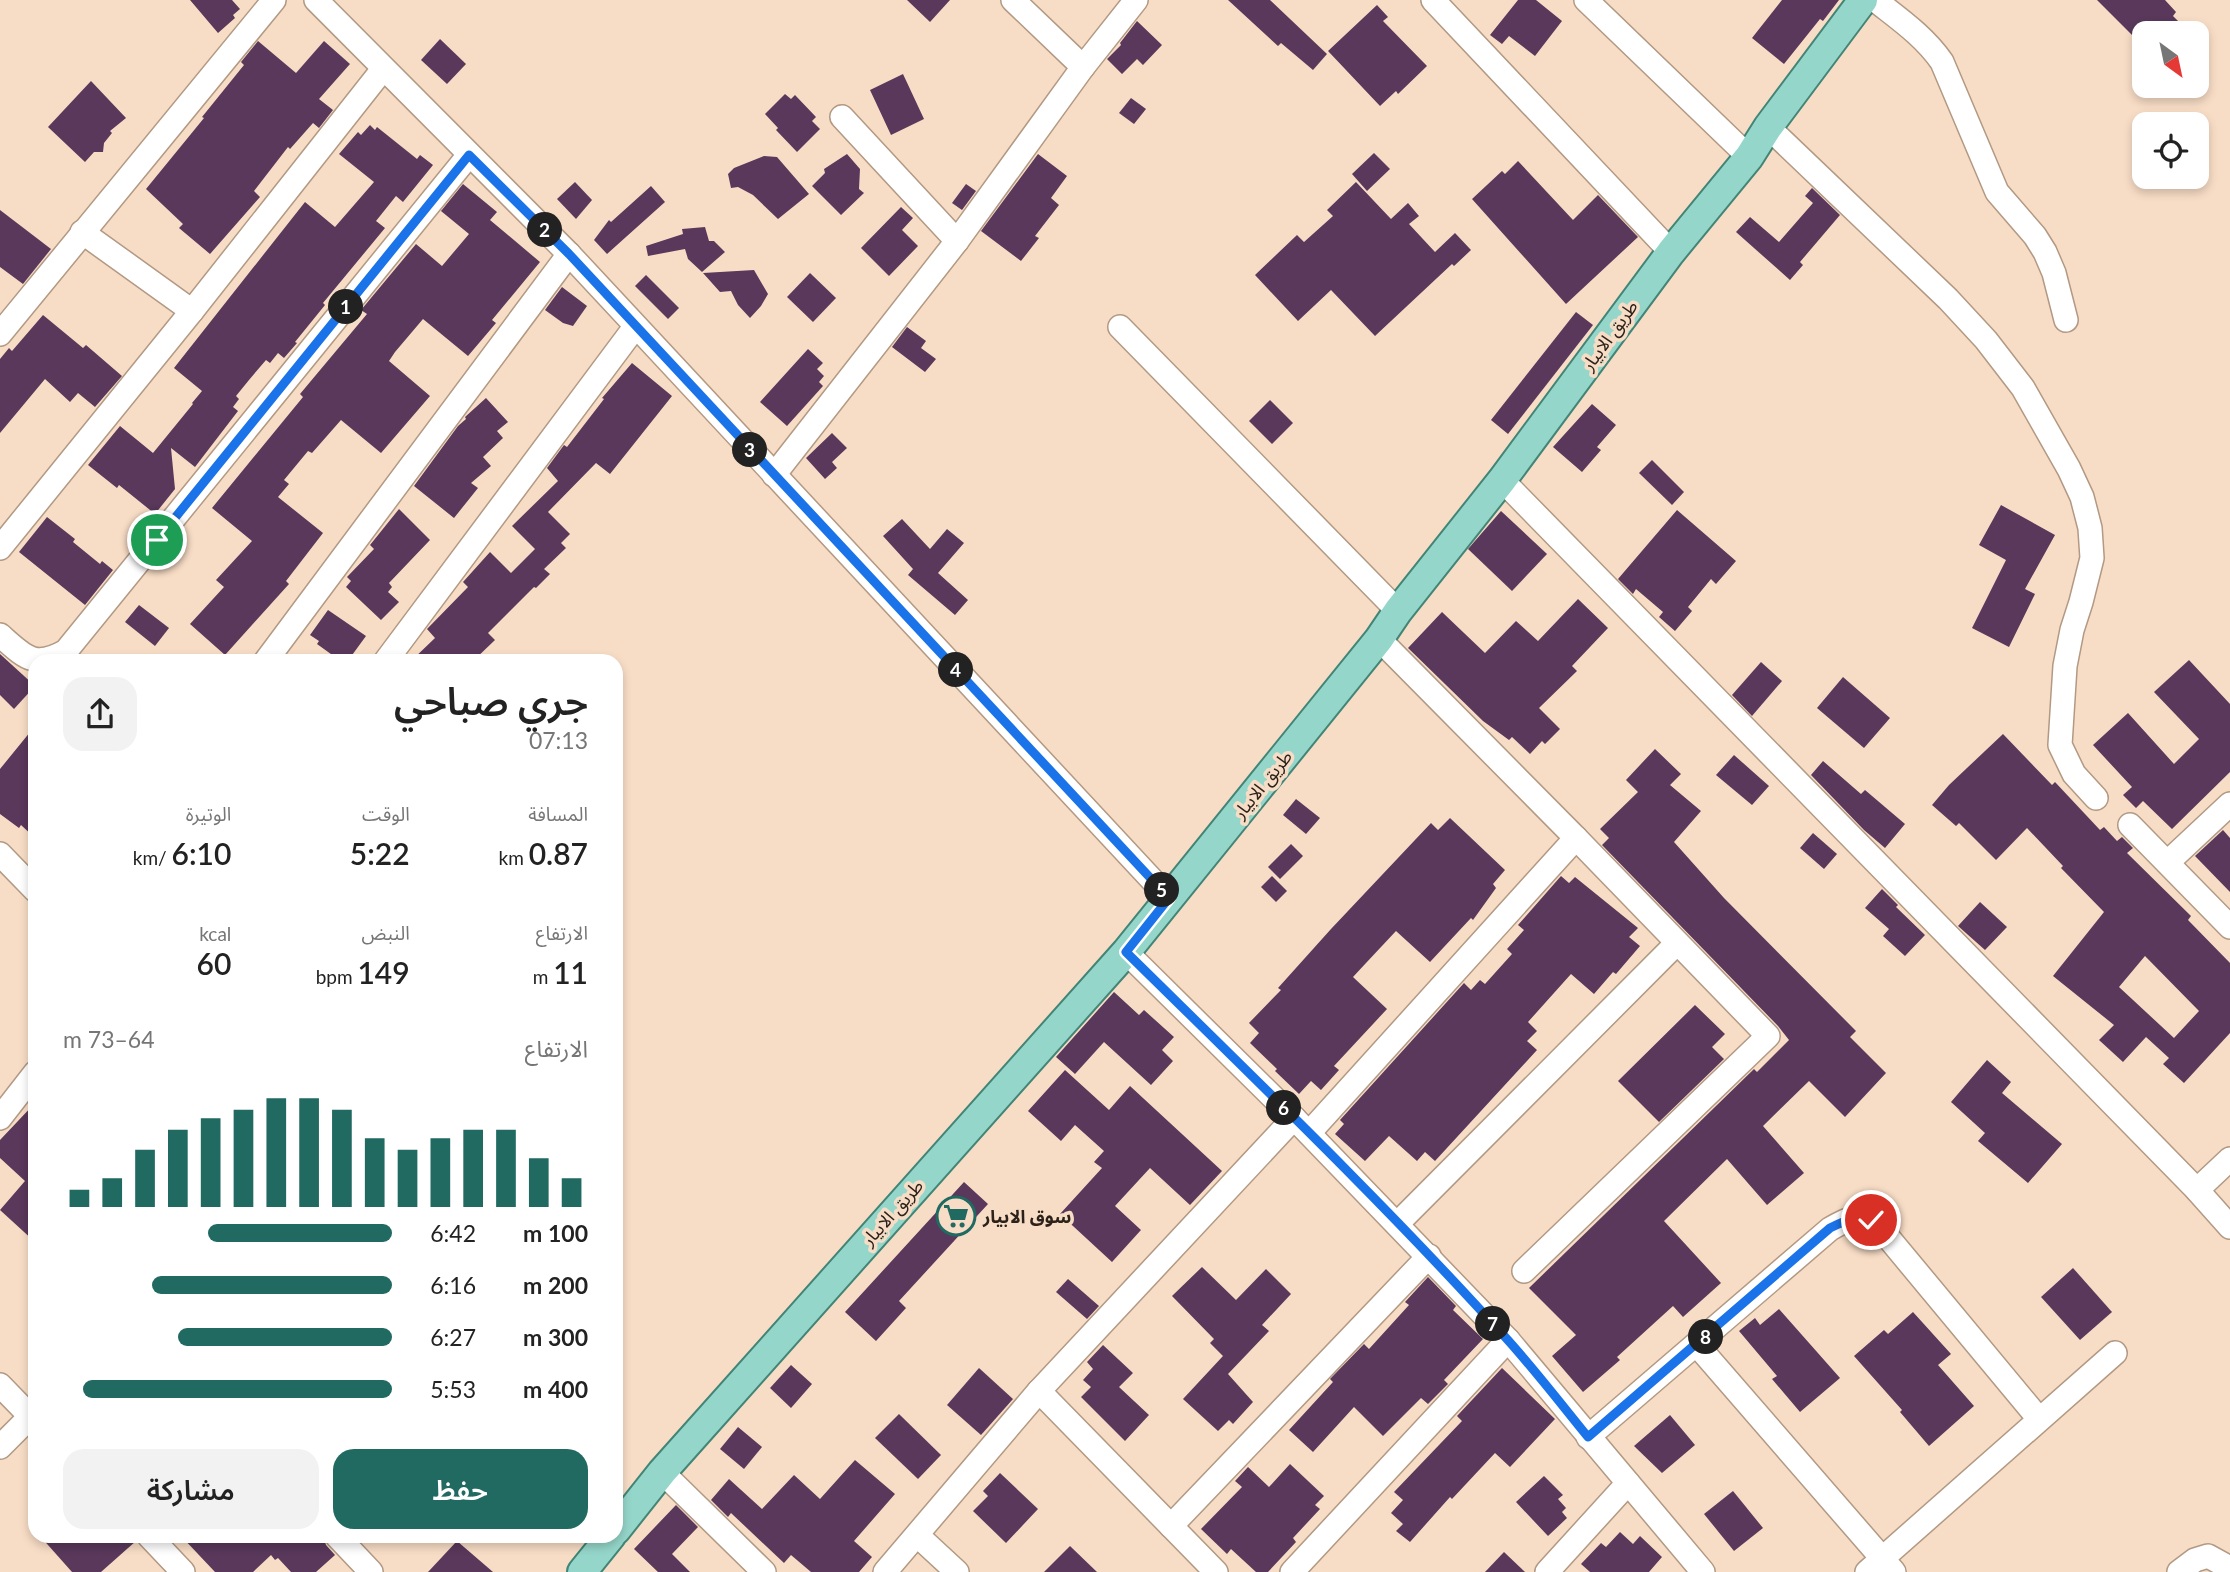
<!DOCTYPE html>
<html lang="ar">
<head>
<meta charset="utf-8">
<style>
  :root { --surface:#fff; --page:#f2f2f2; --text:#222; --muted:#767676; --accent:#216a62 }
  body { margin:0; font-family:Lato,"Noto Sans Arabic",sans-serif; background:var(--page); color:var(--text); direction:rtl; height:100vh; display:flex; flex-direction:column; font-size:26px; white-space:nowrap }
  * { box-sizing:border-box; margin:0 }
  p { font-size:23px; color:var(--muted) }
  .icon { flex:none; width:38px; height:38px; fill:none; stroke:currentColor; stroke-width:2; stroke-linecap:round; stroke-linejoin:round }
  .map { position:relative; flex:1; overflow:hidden; direction:ltr }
  .side { position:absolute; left:28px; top:654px; width:595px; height:889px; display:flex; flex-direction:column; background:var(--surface); border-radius:21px; box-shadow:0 4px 10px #0003; direction:rtl }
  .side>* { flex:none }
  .needle { width:46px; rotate:147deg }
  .controls { position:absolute; left:2132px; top:21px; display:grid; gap:14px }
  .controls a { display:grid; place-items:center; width:77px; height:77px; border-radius:14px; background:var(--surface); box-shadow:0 4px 10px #0003; font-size:35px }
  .pin { position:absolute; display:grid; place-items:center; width:60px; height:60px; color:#fff; margin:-30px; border:4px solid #fff; border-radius:50%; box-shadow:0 2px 7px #0007 }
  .km { position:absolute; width:35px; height:35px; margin:-18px; border-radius:50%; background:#222; color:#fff; font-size:19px; line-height:35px; text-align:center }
  .round { display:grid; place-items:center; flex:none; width:74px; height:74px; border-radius:21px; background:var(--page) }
  .overview { display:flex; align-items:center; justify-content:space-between; height:119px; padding:0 35px }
  h1 { font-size:38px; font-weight:600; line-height:52px }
  .figures { display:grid; grid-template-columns:repeat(3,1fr); gap:10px; height:119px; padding:7px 35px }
  .figures div { display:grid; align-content:center }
  .figures b { font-size:30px; font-weight:600 }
  .figures small { font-size:19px; font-weight:400 }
  .figures p { font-size:19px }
  .chart { height:196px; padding:14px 35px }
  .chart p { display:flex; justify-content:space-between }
  .chart svg { width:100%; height:126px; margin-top:7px; stroke:var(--accent); stroke-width:6 }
  .button { display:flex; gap:14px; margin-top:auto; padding:14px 35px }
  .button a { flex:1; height:80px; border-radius:21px; background:var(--accent); color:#fff; font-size:28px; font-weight:600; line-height:80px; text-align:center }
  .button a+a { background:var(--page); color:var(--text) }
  ul { padding:0 35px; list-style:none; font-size:23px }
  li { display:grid; grid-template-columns:112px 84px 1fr; align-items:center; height:52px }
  li i { height:18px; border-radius:9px; background:var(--accent) }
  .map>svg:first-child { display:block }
</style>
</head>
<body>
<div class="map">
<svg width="2230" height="1572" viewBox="0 0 2230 1572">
  <rect width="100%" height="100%" fill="#f8ddc6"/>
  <!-- building -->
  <g fill="#59385b" fill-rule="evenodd">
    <path d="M190,0H232L240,9L233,15L235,18L218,33Z"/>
    <path d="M907,0H950L930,22Z"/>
    <path d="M1228,0H1270L1327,54L1313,70L1281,43L1278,46Z"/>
    <path d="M1518,0H1536L1562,21L1535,56L1509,36L1502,44L1490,35Z"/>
    <path d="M1782,0H1839L1823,21L1820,19L1784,64L1752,38Z"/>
    <path d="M2097,0H2165L2176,12L2173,16L2190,33H2144V47Z"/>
    <path d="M1377,5L1388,17L1383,21L1427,66L1398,94L1396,91L1380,106L1328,51Z"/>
    <path d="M1137,21L1162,45L1143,65L1137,59L1122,74L1107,59L1121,45L1120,43Z"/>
    <path d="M440,39L466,64L447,84L421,60Z"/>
    <path d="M258,41L296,73L324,41L350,64L319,99L333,110L319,128L313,123L290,149L288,147L254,191L260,197L210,254L179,228L183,224L146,189L204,118L202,117L244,65L241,62Z"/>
    <path d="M903,74L924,119L891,135L870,90Z"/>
    <path d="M91,81L126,118L110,131L112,133L104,143L103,152H94L85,162L48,127Z"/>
    <path d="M785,94L791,99L795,95L816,117L812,121L820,129L797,152L776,130L778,128L765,114Z"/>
    <path d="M1131,98L1146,109L1134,124L1119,113Z"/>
    <path d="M370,125L375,130L377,127L417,159L420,155L433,165L403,202L396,196L376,221L385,228L323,303L325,305L295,342L297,343L284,358L278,353L270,363L266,360L249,380L236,396L239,399L233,407L238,411L195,467L171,448L175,489L155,514L119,485L117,488L88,465L120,426L153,453L193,404L192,403L202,391L174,368L305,202L335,227L374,182L339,154L358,132L361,135Z"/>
    <path d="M1374,153L1390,169L1367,191L1352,174Z"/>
    <path d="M847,154L860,169L859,189L864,193L841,215L812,186L825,173L824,169Z"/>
    <path d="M1038,154L1067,176L1051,198L1059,205L1035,236L1039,238L1021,261L981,231Z"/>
    <path d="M764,156L777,157L809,194L778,219L753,195L738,187L731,188L728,174L734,168Z"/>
    <path d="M1518,161L1573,220L1598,195L1638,237L1566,304L1472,199L1502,171L1505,174Z"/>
    <path d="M575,182L592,200L576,219L557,199Z"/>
    <path d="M1356,182L1391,219L1408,203L1419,216L1409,224L1435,252L1455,233L1471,250L1454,266L1452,264L1375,336L1331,290L1298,321L1255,275L1297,235L1304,242L1333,216L1327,210Z"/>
    <path d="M463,184L497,212L490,220L540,262L492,320L496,323L468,356L423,319L395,352L389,361L430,396L381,453L341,420L312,453L308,451L284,480L289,484L278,497L323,533L286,581L289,584L225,655L190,624L224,587L216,580L252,541L212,508L303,397L300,394L367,314L361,310L416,244L442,266L469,234L441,211Z"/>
    <path d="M966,184L976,191L962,210L952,203Z"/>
    <path d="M651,186L665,202L607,254L594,240L609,220L611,222Z"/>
    <path d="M1812,188L1840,215L1800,262L1803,265L1790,280L1736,232L1750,217L1779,242L1813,203L1805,196Z"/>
    <path d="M901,207L913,218L902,230L918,246L889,276L861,248Z"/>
    <path d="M0,210L51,249L23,284L0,267Z"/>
    <path d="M705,227L709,241H714L725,252L702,272L688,259L685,249L648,256L646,246L683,234L682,229Z"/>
    <path d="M754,270L768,294L761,306L750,318L738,305L731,291L720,292L703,273Z"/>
    <path d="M810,273L836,298L813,322L787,297Z"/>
    <path d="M646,275L679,308L668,319L635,286Z"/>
    <path d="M562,287L587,306L573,326L563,323L545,310Z"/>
    <path d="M1576,312L1593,325L1508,434L1491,420Z"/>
    <path d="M43,315L83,348L86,345L122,376L95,407L78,393L70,402L45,379L0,433V359L9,348L12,351Z"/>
    <path d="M907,327L926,341L921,348L936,359L925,372L892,347Z"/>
    <path d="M808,349L823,363L817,369L824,376L819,382L823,386L787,426L760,402Z"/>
    <path d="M632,363L672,396L610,474L596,463L548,512L570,534L561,543L566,548L544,569L550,574L536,588L534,587L488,633L495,640L472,662H410L435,638L427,629L468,587L463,582L490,552L511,573L535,549L512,526L558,481L547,468L564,445L567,447L604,399L602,398Z"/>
    <path d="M486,398L508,422L497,431L503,438L483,457L491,466L471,483L478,488L454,518L414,486L458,426L466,419L465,417Z"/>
    <path d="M1270,400L1293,423L1272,444L1249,421Z"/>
    <path d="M1592,404L1616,425L1597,447L1601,450L1582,472L1553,447Z"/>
    <path d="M832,433L847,448L832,462L837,468L825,479L806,458Z"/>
    <path d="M1652,460L1684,492L1672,505L1639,473Z"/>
    <path d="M2001,505L2055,535L2025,589L2035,594L2009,647L1972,628L2006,560L1979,545Z"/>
    <path d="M399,509L430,540L389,583L392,587L388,592L399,602L381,620L346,587L351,581L347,577L374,549L370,545Z"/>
    <path d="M1677,510L1736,561L1716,584L1711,579L1688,607L1692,611L1675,631L1659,617L1663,612L1636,589L1633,594L1618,579Z"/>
    <path d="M1501,511L1547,554L1512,591L1468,549Z"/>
    <path d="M47,517L75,539L73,542L100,564L102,561L113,570L85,605L19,552Z"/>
    <path d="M902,519L930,549L947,529L964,543L938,573L968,600L955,615L908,575L913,569L883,536Z"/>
    <path d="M1578,599L1608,628L1572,666L1577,671L1539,708L1560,729L1545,744L1542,741L1530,754L1512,737L1509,740L1483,721L1408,648L1442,612L1485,653L1516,621L1538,641Z"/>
    <path d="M139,605L169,628L155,646L125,622Z"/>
    <path d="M328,610L366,636L347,662H342L317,644L319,641L310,635Z"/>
    <path d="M0,654L35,686L14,709L0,695Z"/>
    <path d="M2189,660L2230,704V772L2172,829L2143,801L2136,808L2123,795L2132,787L2093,745L2128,713L2174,764L2199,739L2154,692Z"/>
    <path d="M1761,662L1782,681L1752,716L1732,695Z"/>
    <path d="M1843,677L1890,718L1864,748L1817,708Z"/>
    <path d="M35,726V838L21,825L19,828L0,814V769Z"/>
    <path d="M2003,734L2052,785L2055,782L2100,830L2104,827L2117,841L2122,837L2133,848L2127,853L2191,916L2188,920L2230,963V1033L2184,1083L2163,1064L2169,1058L2146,1037L2123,1062L2099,1040L2114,1025L2053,976L2104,912L2061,868L2063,866L2027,828L1996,860L1959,823L1956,826L1932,805L1949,785ZM2145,956L2199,1011L2174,1038L2119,987Z"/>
    <path d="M1655,749L1681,774L1670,785L1701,811L1674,842L1724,898L1856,1031L1850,1037L1886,1073L1845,1117L1809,1081L1763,1126L1804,1173L1767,1205L1727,1159L1664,1221L1721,1283L1683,1317L1673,1306L1617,1357L1620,1360L1583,1392L1552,1356L1576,1335L1529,1288L1754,1069L1757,1072L1789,1040L1778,1026L1602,845L1609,838L1600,829L1638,792L1626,780Z"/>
    <path d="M1734,755L1769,786L1752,805L1716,775Z"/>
    <path d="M1823,761L1861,794L1865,790L1905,824L1885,848L1864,830L1811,775Z"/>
    <path d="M1296,799L1320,818L1306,834L1283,815Z"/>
    <path d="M1450,818L1505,870L1493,884L1496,888L1473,920L1471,918L1430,962L1396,931L1366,963L1353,977L1387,1009L1334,1066L1339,1070L1321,1090L1311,1081L1299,1094L1275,1071L1277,1069L1250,1043L1259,1033L1249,1023L1281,990L1278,988L1331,929L1431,823L1438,830Z"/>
    <path d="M2223,830L2230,838V892L2195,856Z"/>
    <path d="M1813,833L1837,854L1824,869L1800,848Z"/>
    <path d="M1291,844L1303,856L1280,879L1268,867Z"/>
    <path d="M1272,876L1287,891L1276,902L1261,887Z"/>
    <path d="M1561,876L1569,883L1575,877L1638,928L1629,937L1640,946L1616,974L1613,972L1594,994L1571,974L1528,1022L1537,1031L1527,1041L1537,1050L1435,1161L1425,1152L1417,1161L1389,1136L1365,1161L1335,1134L1344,1124L1340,1120L1464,983L1471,990L1480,980L1485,984L1512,954L1507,949L1524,930L1518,925Z"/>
    <path d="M1882,889L1898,905L1896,907L1925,935L1905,956L1883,936L1889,929L1865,908Z"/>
    <path d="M1980,902L2007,927L1985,950L1958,926Z"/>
    <path d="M1114,992L1139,1015L1144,1010L1174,1037L1162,1050L1173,1061L1151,1085L1104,1042L1075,1074L1056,1057Z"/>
    <path d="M1695,1005L1725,1034L1712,1047L1724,1059L1659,1122L1618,1081Z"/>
    <path d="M1987,1060L2011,1082L2002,1093L2062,1144L2028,1183L1978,1141L1985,1133L1951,1102Z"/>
    <path d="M1065,1070L1109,1110L1130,1086L1222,1171L1190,1205L1150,1168L1115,1206L1141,1230L1112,1262L1060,1214L1102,1168L1094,1162L1104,1151L1075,1125L1061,1141L1028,1111Z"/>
    <path d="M35,1103V1242L0,1210L25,1181L0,1158V1140Z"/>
    <path d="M964,1182L988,1204L899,1301L906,1308L876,1341L845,1312Z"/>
    <path d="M1202,1267L1236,1300L1266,1269L1291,1294L1262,1325L1269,1331L1228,1374L1253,1402L1233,1424L1229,1420L1218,1431L1183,1399L1223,1356L1210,1343L1214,1339L1172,1296Z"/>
    <path d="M2073,1268L2112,1312L2080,1340L2041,1297Z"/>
    <path d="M1428,1277L1456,1306L1453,1310L1483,1339L1444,1380L1448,1384L1428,1404L1421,1398L1383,1436L1354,1407L1313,1452L1289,1430L1333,1382L1330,1379L1364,1344L1369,1349L1409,1305L1405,1302Z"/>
    <path d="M1068,1279L1099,1306L1087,1319L1056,1292Z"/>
    <path d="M1779,1309L1840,1378L1800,1412L1772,1379L1777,1376L1739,1331L1755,1318L1760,1325Z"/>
    <path d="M1913,1312L1951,1354L1938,1365L1974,1406L1929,1446L1900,1412L1902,1410L1854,1356L1884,1330L1888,1334Z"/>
    <path d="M1103,1345L1133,1373L1119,1387L1149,1415L1125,1441L1081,1397L1091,1387L1083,1380L1093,1369L1087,1362Z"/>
    <path d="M791,1365L812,1384L791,1408L770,1388Z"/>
    <path d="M979,1368L1013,1399L981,1435L947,1405Z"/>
    <path d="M1502,1368L1555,1419L1510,1467L1495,1453L1452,1499L1450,1497L1410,1542L1396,1531L1403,1524L1391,1513L1403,1500L1394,1492L1462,1421L1457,1416Z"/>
    <path d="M899,1414L941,1455L918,1479L875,1438Z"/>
    <path d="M1670,1415L1695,1445L1662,1473L1634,1446Z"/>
    <path d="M738,1427L762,1447L744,1469L720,1449Z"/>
    <path d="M855,1460L895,1494L854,1541L872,1557L859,1572H811L791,1555L784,1563L731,1513L728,1517L711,1500L729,1479L762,1509L794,1475L820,1499Z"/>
    <path d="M1290,1464L1324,1496L1315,1505L1320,1509L1293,1538L1296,1542L1268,1572H1256L1231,1549L1227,1554L1201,1529L1242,1487L1235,1481L1248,1467L1269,1487Z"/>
    <path d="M1000,1473L1038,1509L1006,1543L973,1511L988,1496L983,1491Z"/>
    <path d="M1544,1476L1563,1495L1558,1499L1566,1508L1562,1512L1567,1518L1548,1536L1516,1502Z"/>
    <path d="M1733,1491L1763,1528L1734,1551L1704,1514Z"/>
    <path d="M676,1505L698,1527L672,1554L690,1572H658L634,1549Z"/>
    <path d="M1620,1532L1633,1544L1640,1536L1662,1557L1649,1572H1590L1581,1564L1601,1543L1606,1547Z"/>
    <path d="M40,1536H135L136,1541L101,1572H72Z"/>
    <path d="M181,1536H323L326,1545L335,1555L316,1572H291L278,1558L275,1560L271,1555L253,1572H215Z"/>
    <path d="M457,1541L493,1572H428Z"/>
    <path d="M1070,1546L1097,1572H1044Z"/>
    <path d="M1504,1552L1525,1572H1485Z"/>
  </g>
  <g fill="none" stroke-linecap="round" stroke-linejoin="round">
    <defs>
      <g id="minor">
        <path d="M316,0L569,254L1169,898"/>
        <path d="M1013,0L1083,67"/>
        <path d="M1433,0L1671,252"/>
        <path d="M1586,0L1749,157"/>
        <path d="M1875,0C1899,19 1924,36 1942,62L1997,192L2035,236L2045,252L2054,273L2066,320"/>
        <path d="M842,117L957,241"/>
        <path d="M1768,127L1948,299L1986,340L2023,388L2069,469L2082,497L2090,528L2092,558L2081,602L2072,630L2065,666L2060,745L2074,774L2096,798"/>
        <path d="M82,232L192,311"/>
        <path d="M1120,327L1398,611"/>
        <path d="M0,334L274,0"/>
        <path d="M774,475L957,241L1083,67L1136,0"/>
        <path d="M1502,480L2197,1190L2230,1227"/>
        <path d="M0,548L192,311L383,69"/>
        <path d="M0,635C25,657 34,669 66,651L469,155"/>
        <path d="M265,662L569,254"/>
        <path d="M385,662L635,327"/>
        <path d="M2130,825L2230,927"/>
        <path d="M0,854L35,890"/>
        <path d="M2168,862L2230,804"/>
        <path d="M1126,952L1294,1118L1508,1340L1703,1572"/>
        <path d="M0,1118L35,1073"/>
        <path d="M1309,1133L1576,838L1379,639"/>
        <path d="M2197,1190L2230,1159"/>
        <path d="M1397,1224L1676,944"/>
        <path d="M1524,1271L1768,1036L1576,838"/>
        <path d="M1697,1345L1894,1572"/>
        <path d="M0,1385L35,1421"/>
        <path d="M1039,1391L1216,1572"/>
        <path d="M1588,1437L1830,1229C1851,1217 1863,1211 1882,1230L2039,1419"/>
        <path d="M0,1447L31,1416"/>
        <path d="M662,1472L764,1572"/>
        <path d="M1171,1526L1429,1256"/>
        <path d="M917,1535L957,1572"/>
        <path d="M149,1536L183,1572"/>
        <path d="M337,1536L371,1572"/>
        <path d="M885,1572L1039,1391L1294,1118"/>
        <path d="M1292,1572L1508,1340"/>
        <path d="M1547,1572L1628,1483"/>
        <path d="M1867,1572L2115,1353"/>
        <path d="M2179,1572L2195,1560L2208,1556L2230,1568"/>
      </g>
      <g id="major">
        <path d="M616,1530L662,1472L1126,952L1379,639L1398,611L1502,480L1671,252L1749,157L1768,127L1863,0"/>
        <path d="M582,1572L611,1536"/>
      </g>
    </defs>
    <!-- minor casing -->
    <use href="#minor" stroke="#b29983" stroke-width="26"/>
    <!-- major casing -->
    <use href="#major" stroke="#428576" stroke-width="32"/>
    <!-- minor -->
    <use href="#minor" stroke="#fff" stroke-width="23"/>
    <!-- major -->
    <use href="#major" stroke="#95d6ca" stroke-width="28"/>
  </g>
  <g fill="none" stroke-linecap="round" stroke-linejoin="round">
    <defs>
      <path id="route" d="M157,540L469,155L569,254L1169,898L1126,952C1255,1079 1385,1204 1506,1338C1535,1370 1561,1404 1588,1437L1830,1228C1844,1221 1855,1216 1871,1220"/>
    </defs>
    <!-- route casing -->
    <use href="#route" stroke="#fff" stroke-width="14"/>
    <!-- route -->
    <use href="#route" stroke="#1a73e8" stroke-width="9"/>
  </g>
  <!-- icons -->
  <defs>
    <symbol id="supermarket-ring" viewBox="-11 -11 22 22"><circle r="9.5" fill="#f8ddc6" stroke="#216a62" stroke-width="1.5"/><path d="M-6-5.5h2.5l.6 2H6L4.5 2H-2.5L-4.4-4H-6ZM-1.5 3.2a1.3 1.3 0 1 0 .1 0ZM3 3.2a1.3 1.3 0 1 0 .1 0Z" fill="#216a62"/></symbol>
  </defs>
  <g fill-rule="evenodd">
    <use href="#supermarket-ring" x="934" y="1194" width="44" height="44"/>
  </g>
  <g text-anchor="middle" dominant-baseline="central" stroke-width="7" stroke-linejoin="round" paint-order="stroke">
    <!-- street labels -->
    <g font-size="18" fill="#2c221a" stroke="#f8ddc6">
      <text transform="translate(1609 335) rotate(-54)">طريق الابيار</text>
      <text transform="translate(1262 784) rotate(-51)">طريق الابيار</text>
      <text transform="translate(892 1212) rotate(-48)">طريق الابيار</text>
    </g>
    <!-- poi labels -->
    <g font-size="18" font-weight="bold" fill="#2c221a" stroke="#f8ddc6" text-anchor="start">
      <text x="983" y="1216">سوق الابيار</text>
    </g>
  </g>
</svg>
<div class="controls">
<a><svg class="needle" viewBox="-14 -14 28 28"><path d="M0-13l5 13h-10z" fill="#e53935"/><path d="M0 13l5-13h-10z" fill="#767676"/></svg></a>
<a><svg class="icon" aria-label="locate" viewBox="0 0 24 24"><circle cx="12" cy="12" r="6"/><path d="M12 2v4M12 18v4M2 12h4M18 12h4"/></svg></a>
</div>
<div class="pin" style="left:157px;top:540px;background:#1e9e55"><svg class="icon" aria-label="arrive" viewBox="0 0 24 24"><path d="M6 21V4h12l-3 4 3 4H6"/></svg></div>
<div class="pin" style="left:1871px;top:1220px;background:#d93025"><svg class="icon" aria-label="check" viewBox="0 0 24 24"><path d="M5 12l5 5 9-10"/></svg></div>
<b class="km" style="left:346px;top:307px">1</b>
<b class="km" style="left:545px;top:230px">2</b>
<b class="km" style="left:750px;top:450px">3</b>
<b class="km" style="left:956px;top:670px">4</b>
<b class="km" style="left:1162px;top:890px">5</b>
<b class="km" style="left:1284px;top:1108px">6</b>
<b class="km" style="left:1493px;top:1324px">7</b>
<b class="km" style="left:1706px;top:1337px">8</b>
<section class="side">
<div class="overview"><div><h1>جري صباحي</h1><p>07:13</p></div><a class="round"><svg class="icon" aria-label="share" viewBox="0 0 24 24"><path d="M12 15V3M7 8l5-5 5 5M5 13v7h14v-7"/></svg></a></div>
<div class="figures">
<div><p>المسافة</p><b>0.87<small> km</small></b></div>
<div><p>الوقت</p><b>5:22</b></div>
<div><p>الوتيرة</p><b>6:10<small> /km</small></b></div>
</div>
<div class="figures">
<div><p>الارتفاع</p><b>11<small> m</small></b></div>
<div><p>النبض</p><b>149<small> bpm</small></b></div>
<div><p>kcal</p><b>60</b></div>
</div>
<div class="chart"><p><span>الارتفاع</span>64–73 m</p>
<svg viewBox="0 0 160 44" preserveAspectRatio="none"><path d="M5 44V38M15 44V34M25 44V24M35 44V17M45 44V13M55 44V10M65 44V6M75 44V6M85 44V10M95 44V20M105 44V24M115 44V20M125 44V17M135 44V17M145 44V27M155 44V34"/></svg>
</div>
<ul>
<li><b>100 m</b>6:42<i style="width:56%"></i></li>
<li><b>200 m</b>6:16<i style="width:73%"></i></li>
<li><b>300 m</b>6:27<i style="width:65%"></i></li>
<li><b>400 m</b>5:53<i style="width:94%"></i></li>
</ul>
<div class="button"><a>حفظ</a><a>مشاركة</a></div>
</section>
</div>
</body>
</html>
